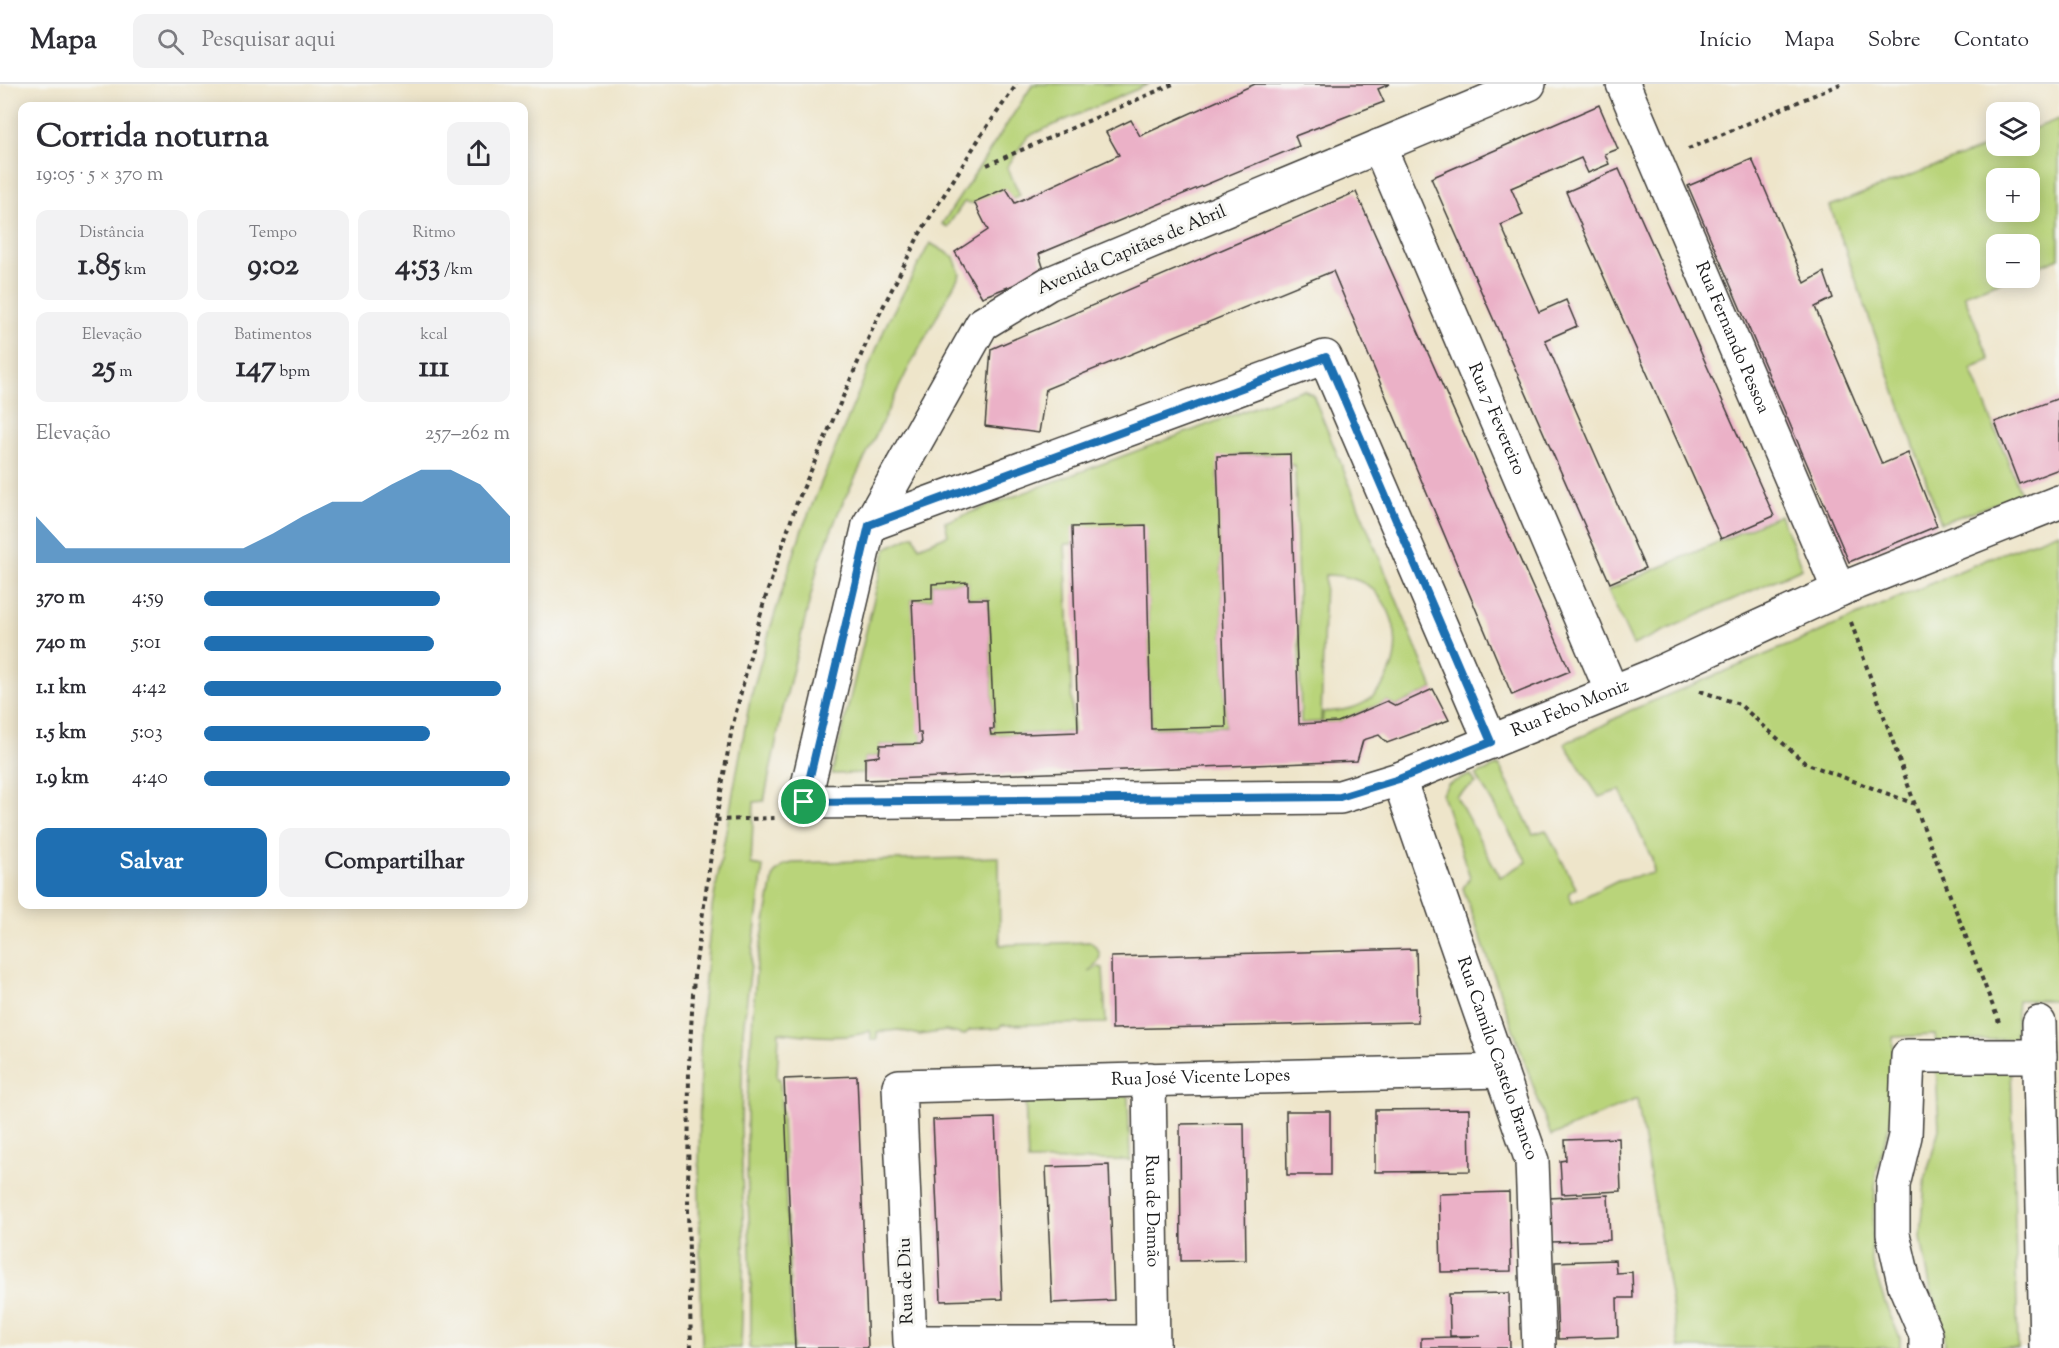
<!DOCTYPE html>
<html lang="pt">
<head>
<meta charset="utf-8">
<style>
  :root { --surface:#fff; --page:#f2f2f3; --text:#2b2b33; --muted:#7c7c81; --line:#e1e1e2; --accent:#1f6fb2 }
  body { margin:0; font-family:"Sorts Mill Goudy",serif; background:var(--page); color:var(--text); height:100vh; display:flex; flex-direction:column; font-size:22px; white-space:nowrap }
  * { box-sizing:border-box; margin:0 }
  p { font-size:20px; color:var(--muted) }
  .icon { flex:none; width:33px; height:33px; fill:none; stroke:currentColor; stroke-width:2; stroke-linecap:round; stroke-linejoin:round }
  .map { position:relative; flex:1; overflow:hidden }
  .drawer { position:absolute; left:18px; top:18px; width:510px; height:807px; display:flex; flex-direction:column; background:var(--surface); border-radius:12px; box-shadow:0 3px 15px #0003 }
  .drawer>* { flex:none }
  .controls { position:absolute; left:1986px; top:18px; display:grid; gap:12px }
  .controls a { display:grid; place-items:center; width:54px; height:54px; border-radius:12px; background:var(--surface); box-shadow:0 3px 15px #0003; font-size:30px }
  .pin { position:absolute; display:grid; place-items:center; width:51px; height:51px; color:#fff; margin:-26px; border:3px solid #fff; border-radius:50%; box-shadow:0 2px 6px #0007 }
  .round { display:grid; place-items:center; flex:none; width:63px; height:63px; border-radius:12px; background:var(--page) }
  .headline { display:flex; align-items:center; justify-content:space-between; height:102px; padding:0 18px }
  h1 { font-size:33px; font-weight:700; line-height:45px }
  .metrics { display:grid; grid-template-columns:repeat(3,1fr); gap:9px; height:102px; padding:6px 18px }
  .metrics div { display:grid; align-content:center; border-radius:12px; background:var(--page); text-align:center }
  .metrics b { font-size:30px; font-weight:700 }
  .metrics small { font-size:16px; font-weight:400 }
  .metrics p { font-size:16px }
  .chart { height:168px; padding:12px 18px }
  .chart p { display:flex; justify-content:space-between }
  .chart svg { width:100%; height:108px; margin-top:6px; fill:var(--accent); opacity:.7 }
  .cta { display:flex; gap:12px; margin-top:auto; padding:12px 18px }
  .cta a { flex:1; height:69px; border-radius:12px; background:var(--accent); color:#fff; font-size:24px; font-weight:700; line-height:69px; text-align:center }
  .cta a+a { background:var(--page); color:var(--text) }
  ul { padding:0 18px; list-style:none; font-size:20px }
  li { display:grid; grid-template-columns:96px 72px 1fr; align-items:center; height:45px }
  li i { height:15px; border-radius:8px; background:var(--accent) }
  header { display:flex; align-items:center; gap:36px; box-sizing:border-box; height:84px; padding:0 30px; background:var(--surface); border-bottom:2px solid var(--line) }
  header strong { font-size:28px }
  nav { display:flex; gap:33px; margin-inline-start:auto; font-size:21px }
  .search { width:420px; height:54px; background:var(--page); display:flex; align-items:center; gap:15px; box-sizing:border-box; padding:0 21px; border-radius:12px; color:var(--muted); font-size:22px }
  .map>svg:first-child { display:block }
</style>
</head>
<body>
<header>
<strong>Mapa</strong>
<div class="search"><svg class="icon" aria-label="search" viewBox="0 0 24 24"><circle cx="10" cy="10" r="6"/><path d="M15 15l6 6"/></svg>Pesquisar aqui</div>
<nav><a>Início</a><a>Mapa</a><a>Sobre</a><a>Contato</a></nav>
</header>
<div class="map">
<svg width="2059" height="1264" viewBox="0 0 2059 1264">
  <rect width="100%" height="100%" fill="#f6f6f2"/>
  <filter id="ink" filterUnits="userSpaceOnUse"><feTurbulence type="fractalNoise" baseFrequency=".0167" numOctaves="2"/><feDisplacementMap in="SourceGraphic" scale="12" xChannelSelector="R" yChannelSelector="G"/><feConvolveMatrix kernelMatrix="1 2 1 2 8 2 1 2 1" color-interpolation-filters="sRGB"/></filter>
  <filter id="wash" filterUnits="userSpaceOnUse"><feTurbulence type="fractalNoise" baseFrequency=".008" numOctaves="4" result="noise"/><feDisplacementMap in="SourceGraphic" scale="24" xChannelSelector="R" yChannelSelector="G"/><feGaussianBlur stdDeviation="1.35" result="paint"/><feColorMatrix in="noise" values="0 0 0 0 0 0 0 0 0 0 0 0 0 0 0 0 0 1.4 0 .05"/><feComposite in="paint" operator="in"/></filter>
  <g filter="url(#wash)">
    <rect width="100%" height="100%" fill="#eee5ca"/>
    <!-- green -->
    <g fill="#b9d47a" stroke="#6a784b" stroke-width="1.5" fill-rule="evenodd">
      <path d="M1033,0H1149L1028,52L1007,83L1020,111L995,122L964,118L947,143L942,140Z"/>
      <path d="M2059,35V174L2030,186V160H1996V194H2009L1964,211L1990,276L1971,285L2021,410L1941,439L1830,122L1996,59V62H2030V46ZM1996,94H2030V128H1996Z"/>
      <path d="M930,159L954,173L960,190L906,289L839,427L819,478L781,634L764,717L754,718L751,780L763,782L743,947L741,1044L744,1166L741,1264H702L699,1105L700,972L702,926L712,824L750,616L770,545L801,448L887,239Z"/>
      <path d="M1304,306L1313,311L1433,605L1396,622L1387,617L1338,638L1322,639L1323,628C1340,627 1358,625 1371,614C1405,586 1403,530 1370,503C1357,494 1340,491 1325,491L1321,638L1301,639L1295,381L1274,382L1273,370L1237,371L1218,385L1226,642L1151,644L1146,458L1065,460L1073,648L991,651L990,645H994L988,515H968V498L932,500V515L912,516L922,660L880,661L879,672L865,674V689L832,690L886,464L914,451L919,463L948,451L945,438L1298,307Z"/>
      <path d="M1780,431L1802,484L1633,561L1608,506Z"/>
      <path d="M2059,448V916H2018L2015,955L1936,958L1935,951L1893,953L1892,1031L1876,1090L1871,1174L1885,1219L1900,1254V1264H1679L1637,1015L1551,1052L1463,804L1470,793L1442,710L1448,700L1470,691L1476,699L1456,712L1500,793L1527,778L1476,691L1499,681L1533,750L1546,746L1576,804L1569,809L1572,819L1618,796L1654,789L1652,775L1620,706L1599,713L1564,659L1585,651L1629,627L1801,556L1990,474Z"/>
      <path d="M999,773L1000,861L1091,858C1106,872 1100,875 1089,888L1098,883L1103,884L1106,939L1001,941L1000,944L970,946L964,951L946,947L919,951L899,946L877,948V956H871V949L870,947C844,957 806,951 779,948L777,994L780,995L793,1264H749L751,1248V1197L747,1084V1019L756,886L774,790L784,781L793,779Z"/>
      <path d="M2011,980L2018,1264H1945L1944,1245L1930,1202L1921,1154L1925,1096L1939,1045L1936,981Z"/>
      <path d="M1128,1012L1130,1076L1028,1077L1025,1015Z"/>
    </g>
    <g id="blocks">
      <!-- building -->
      <g fill="#ebb1c7">
        <path d="M1255,0H1390L1378,5L1384,18L1295,52L1299,62L1039,170L1045,189L982,213L955,168L988,146L974,118L1006,104L1015,119L1119,71L1106,48L1131,36L1140,52Z"/>
        <path d="M1599,21L1618,65L1605,70L1609,80L1588,89L1581,74L1511,104L1523,131L1501,141L1539,228L1566,216L1577,242L1545,256L1645,484L1610,499L1431,94Z"/>
        <path d="M1752,75L1805,199L1824,188L1833,214L1815,223L1882,380L1908,369L1937,442L1849,478L1688,102Z"/>
        <path d="M1619,85L1774,432L1721,455L1566,108Z"/>
        <path d="M1356,108L1570,587L1512,611L1333,187L1046,305L1039,349L985,342L991,265Z"/>
        <path d="M2059,314V385L2019,400L1995,338Z"/>
        <path d="M1290,370L1299,640L1338,638L1387,617L1396,622L1433,605L1449,636L1387,659L1379,651L1363,656L1357,677L865,696V674L879,672L880,661L922,660L921,649H918L912,516L932,515V500L968,498V515H988L994,645H990L991,651L1078,648L1072,443L1146,441L1151,645L1226,643L1217,372Z"/>
        <path d="M1416,865L1418,938L1112,945L1111,873Z"/>
        <path d="M857,992L868,1264H795L784,995Z"/>
        <path d="M1469,1025L1470,1087L1375,1088V1026Z"/>
        <path d="M1286,1027H1330V1091H1287Z"/>
        <path d="M995,1034L1002,1215L941,1217L933,1036Z"/>
        <path d="M1244,1039L1246,1176L1181,1177L1180,1040Z"/>
        <path d="M1619,1054L1621,1107L1562,1110L1560,1077L1566,1076L1565,1056Z"/>
        <path d="M1109,1081L1114,1216L1052,1219L1046,1083Z"/>
        <path d="M1509,1108L1511,1187L1441,1188L1439,1110Z"/>
        <path d="M1608,1111L1610,1156L1551,1158L1549,1114Z"/>
        <path d="M1615,1176L1616,1189L1632,1188L1633,1214H1617L1618,1253L1558,1255L1555,1178Z"/>
        <path d="M1509,1209L1510,1264H1421V1254L1481,1252H1450L1449,1210Z"/>
      </g>
    </g>
  </g>
  <g filter="url(#ink)">
    <use href="#blocks" fill-opacity="0" stroke="#3c3a36" stroke-width="1.5"/>
    <g fill="none" stroke-linecap="round" stroke-linejoin="round">
      <defs>
        <g id="minor">
          <path id="s1" d="M1529,0L1048,200L982,240L869,441L804,718L1340,713L1399,695L1652,592L1839,506L2059,418"/>
          <path id="s2" d="M1623,0L1839,506"/>
          <path id="s3" d="M1379,62L1612,608"/>
          <path d="M869,441L1325,273L1491,658"/>
          <path id="s4" d="M1399,695L1532,1077L1539,1264"/>
          <path d="M2039,939L2046,1264"/>
          <path id="s5" d="M1149,995L1153,1264"/>
          <path id="s6" d="M1153,1258H910L899,1002L1501,987"/>
          <path d="M1926,1264V1251L1905,1202L1893,1150V1101L1905,1052L1908,972H2040"/>
        </g>
      </defs>
      <!-- minor casing -->
      <use href="#minor" stroke="#3c3a36" stroke-width="36"/>
      <!-- path -->
      <g stroke="#3c3a36" stroke-width="4" stroke-dasharray="4.5 4.5" stroke-linecap="butt">
        <path d="M1688,65L1840,0"/>
        <path d="M987,81L1173,0"/>
        <path d="M1851,538L1915,721L1999,938"/>
        <path d="M1700,607L1739,620L1805,679L1915,720"/>
        <path d="M716,736L776,734"/>
        <path d="M691,1264L688,1126L689,981L694,892L716,736L732,644L763,521L796,421L875,239L919,151L982,50L1017,0"/>
      </g>
      <!-- minor -->
      <use href="#minor" stroke="#fff" stroke-width="33"/>
    </g>
  </g>
  <g fill="none" stroke-linecap="round" stroke-linejoin="round" filter="url(#ink)">
    <defs>
      <path id="route" d="M1326,273L1491,658L1399,695L1340,713L804,718L869,441Z"/>
    </defs>
    <!-- route casing -->
    <use href="#route" stroke="#fff" stroke-width="12"/>
    <!-- route -->
    <use href="#route" stroke="#1f6fb2" stroke-width="8"/>
  </g>
  <g text-anchor="middle" dominant-baseline="central" stroke-width="6" stroke-linejoin="round" paint-order="stroke">
    <!-- street labels -->
    <g font-size="18" fill="#1c1c1c" stroke="#f6f6f2">
      <text transform="translate(1132 167) rotate(-23)">Avenida Capitães de Abril</text>
      <text stroke="none"><textPath href="#s2" startOffset="276">Rua Fernando Pessoa</textPath></text>
      <text stroke="none"><textPath href="#s3" startOffset="297">Rua 7 Fevereiro</textPath></text>
      <text stroke="none"><textPath href="#s1" startOffset="1896">Rua Febo Moniz</textPath></text>
      <text stroke="none"><textPath href="#s4" startOffset="296">Rua Camilo Castelo Branco</textPath></text>
      <text stroke="none"><textPath href="#s6" startOffset="801">Rua José Vicente Lopes</textPath></text>
      <text stroke="none"><textPath href="#s5" startOffset="132">Rua de Damão</textPath></text>
      <text transform="translate(907 1197) rotate(-92)">Rua de Diu</text>
    </g>
  </g>
</svg>
<div class="controls">
<a><svg class="icon" aria-label="layers" viewBox="0 0 24 24"><path d="M12 4l9 5-9 5-9-5zM3 14l9 5 9-5"/></svg></a>
<a>+</a>
<a>−</a>
</div>
<div class="pin" style="left:804px;top:718px;background:#1e9e55"><svg class="icon" aria-label="arrive" viewBox="0 0 24 24"><path d="M6 21V4h12l-3 4 3 4H6"/></svg></div>
<section class="drawer">
<div class="headline"><div><h1>Corrida noturna</h1><p>19:05 · 5 × 370 m</p></div><a class="round"><svg class="icon" aria-label="share" viewBox="0 0 24 24"><path d="M12 15V3M7 8l5-5 5 5M5 13v7h14v-7"/></svg></a></div>
<div class="metrics">
<div><p>Distância</p><b>1.85<small> km</small></b></div>
<div><p>Tempo</p><b>9:02</b></div>
<div><p>Ritmo</p><b>4:53<small> /km</small></b></div>
</div>
<div class="metrics">
<div><p>Elevação</p><b>25<small> m</small></b></div>
<div><p>Batimentos</p><b>147<small> bpm</small></b></div>
<div><p>kcal</p><b>111</b></div>
</div>
<div class="chart"><p><span>Elevação</span>257–262 m</p>
<svg viewBox="0 0 160 44" preserveAspectRatio="none"><path d="M0 44V25L10 38L20 38L30 38L40 38L50 38L60 38L70 38L80 32L90 25L100 19L110 19L120 12L130 6L140 6L150 12L160 25V44z"/></svg>
</div>
<ul>
<li><b>370 m</b>4:59<i style="width:77%"></i></li>
<li><b>740 m</b>5:01<i style="width:75%"></i></li>
<li><b>1.1 km</b>4:42<i style="width:97%"></i></li>
<li><b>1.5 km</b>5:03<i style="width:74%"></i></li>
<li><b>1.9 km</b>4:40<i style="width:100%"></i></li>
</ul>
<div class="cta"><a>Salvar</a><a>Compartilhar</a></div>
</section>
</div>
</body>
</html>
